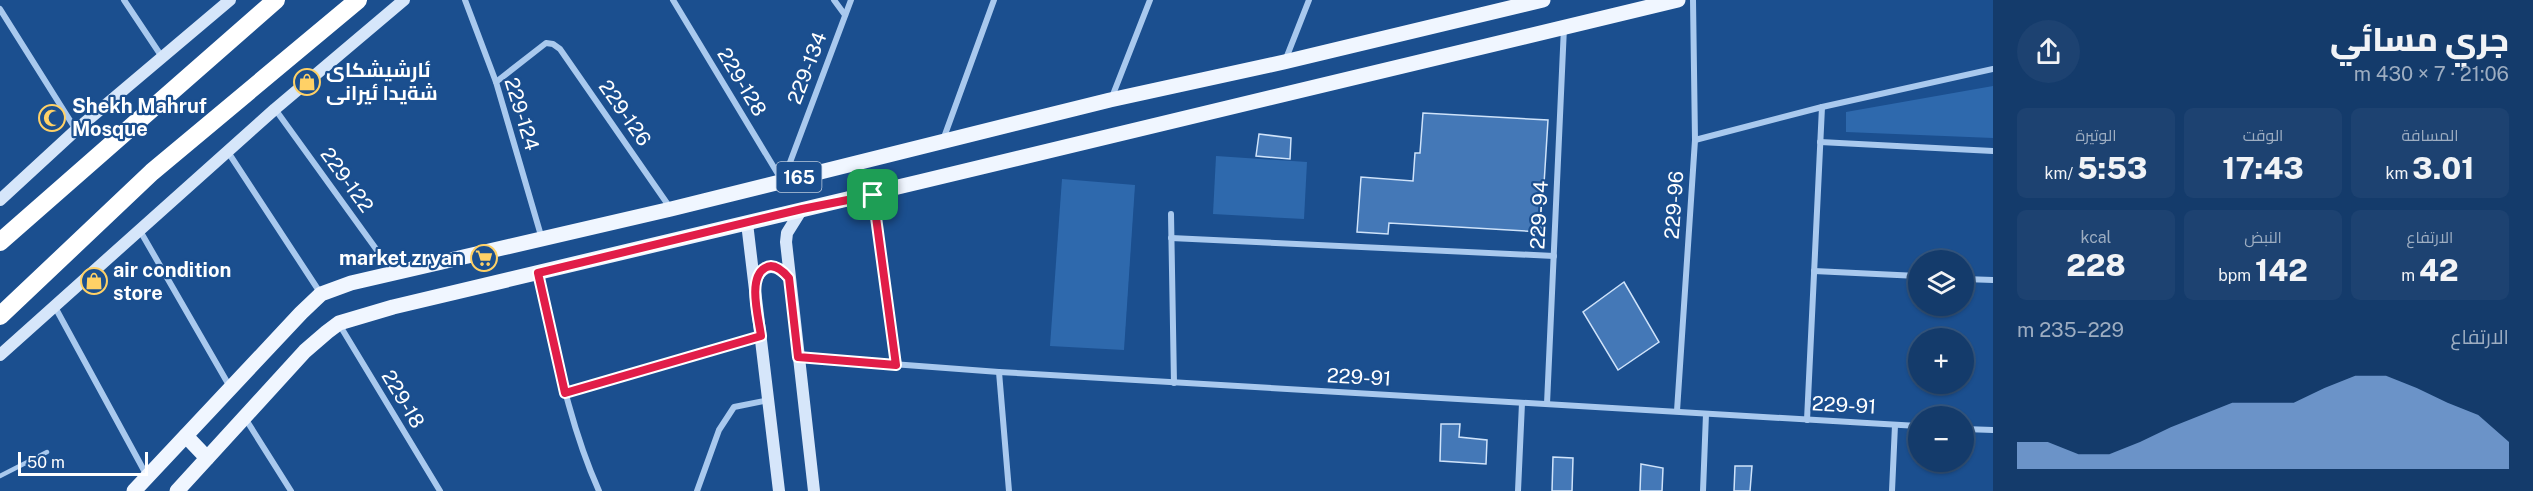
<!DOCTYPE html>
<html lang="ar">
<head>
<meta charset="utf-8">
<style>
  :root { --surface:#143b6b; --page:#1d4271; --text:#f1f3f6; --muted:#9dadc1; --line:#33557e; --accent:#90b9f0 }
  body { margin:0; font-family:"Public Sans",Cairo,sans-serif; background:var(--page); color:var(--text); direction:rtl; height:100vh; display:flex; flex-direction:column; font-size:22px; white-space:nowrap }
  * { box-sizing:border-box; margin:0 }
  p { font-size:20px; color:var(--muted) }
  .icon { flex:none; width:33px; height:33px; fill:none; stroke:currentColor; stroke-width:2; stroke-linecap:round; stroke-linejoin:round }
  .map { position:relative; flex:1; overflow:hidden; direction:ltr }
  .panel { display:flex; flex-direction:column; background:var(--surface); width:540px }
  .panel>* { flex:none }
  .controls { position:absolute; left:1908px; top:250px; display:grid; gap:12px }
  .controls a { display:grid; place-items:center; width:66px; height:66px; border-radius:50%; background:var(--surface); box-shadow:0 2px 4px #0004,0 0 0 2px var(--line); font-size:30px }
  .scale { position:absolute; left:18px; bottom:15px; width:130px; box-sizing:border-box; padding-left:6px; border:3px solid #fff; border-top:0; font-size:16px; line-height:21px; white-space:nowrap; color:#fff; -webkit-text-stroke:4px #1b4f8f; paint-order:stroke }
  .pin { position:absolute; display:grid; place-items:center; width:51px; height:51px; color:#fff; margin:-26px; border-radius:12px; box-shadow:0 3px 9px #0006 }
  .round { display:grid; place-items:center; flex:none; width:63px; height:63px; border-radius:32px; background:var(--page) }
  .head { display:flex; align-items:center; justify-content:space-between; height:102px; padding:0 24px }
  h1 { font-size:33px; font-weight:800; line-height:45px }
  .figures { display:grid; grid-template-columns:repeat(3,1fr); gap:9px; height:102px; padding:6px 24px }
  .figures div { display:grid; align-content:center; border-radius:9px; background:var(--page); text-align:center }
  .figures b { font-size:30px; font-weight:800 }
  .figures small { font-size:16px; font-weight:400 }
  .figures p { font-size:16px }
  .chart { height:168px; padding:12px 24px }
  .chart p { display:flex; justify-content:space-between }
  .chart svg { width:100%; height:108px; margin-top:6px; fill:var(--accent); opacity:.7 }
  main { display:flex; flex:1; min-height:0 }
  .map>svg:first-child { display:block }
</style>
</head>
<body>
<main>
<section class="panel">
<div class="head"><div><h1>جري مسائي</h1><p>21:06 · 7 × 430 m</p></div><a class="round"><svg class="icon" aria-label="share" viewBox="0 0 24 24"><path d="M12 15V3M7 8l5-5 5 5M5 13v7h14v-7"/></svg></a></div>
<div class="figures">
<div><p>المسافة</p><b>3.01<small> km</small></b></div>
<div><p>الوقت</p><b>17:43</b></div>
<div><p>الوتيرة</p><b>5:53<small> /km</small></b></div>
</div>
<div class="figures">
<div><p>الارتفاع</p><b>42<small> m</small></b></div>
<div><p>النبض</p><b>142<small> bpm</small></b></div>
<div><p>kcal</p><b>228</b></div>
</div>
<div class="chart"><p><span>الارتفاع</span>229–235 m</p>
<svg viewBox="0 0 160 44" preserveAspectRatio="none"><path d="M0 44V33L10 33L20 38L30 38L40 33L50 27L60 22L70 17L80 17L90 17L100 11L110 6L120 6L130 11L140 17L150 22L160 33V44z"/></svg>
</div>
</section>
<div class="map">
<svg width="1993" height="491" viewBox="0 0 1993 491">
  <rect width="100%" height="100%" fill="#1b4f8f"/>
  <!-- green -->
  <g fill="#2e69ad">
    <path d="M1993,86V138L1846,132V112Z"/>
    <path d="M1216,156L1307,162L1304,219L1213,214Z"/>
    <path d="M1062,179L1135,185L1124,350L1050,346Z"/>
  </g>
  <!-- building -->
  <g fill="#4478b7" stroke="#cfe3fa" stroke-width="1.5">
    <path d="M1423,113L1548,120L1541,232L1389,223L1388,234L1357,232L1361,177L1413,181L1415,153H1420Z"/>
    <path d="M1259,134L1291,138L1290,159L1256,156Z"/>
    <path d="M1624,282L1659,342L1618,370L1583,312Z"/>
    <path d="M1441,424H1460L1459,437L1487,440L1486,464L1440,461Z"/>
    <path d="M1553,457L1573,458L1572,491H1552Z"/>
    <path d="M1641,464L1663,468L1662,491H1640Z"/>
    <path d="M1735,466H1752L1750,491H1734Z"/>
  </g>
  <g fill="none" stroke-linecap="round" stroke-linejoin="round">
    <!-- lane -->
    <g stroke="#a9c9ee" stroke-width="4.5">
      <path d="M873,195L895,365"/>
      <path d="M0,476L47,452"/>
    </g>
    <!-- street -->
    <g stroke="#a9c9ee" stroke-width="6">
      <path d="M124,0L162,57"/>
      <path d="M465,0L496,82L542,239"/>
      <path d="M673,0L781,179"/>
      <path d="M834,0L845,15"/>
      <path d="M0,9L76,130"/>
      <path d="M1285,61L1309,0"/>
      <path d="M496,82L546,43L553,44L560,49L671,209"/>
      <path d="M1112,97L1150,0"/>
      <path d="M275,109L392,271"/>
      <path d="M943,140L994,0"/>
      <path d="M1695,140L1822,107L1993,69"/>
      <path d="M1820,142L1993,151"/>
      <path d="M228,152L321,294"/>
      <path d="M783,181L851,0"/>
      <path d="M1171,214L1174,383"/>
      <path d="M139,229L230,387"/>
      <path d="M1171,238L1554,256"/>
      <path d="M1814,271L1918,276"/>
      <path d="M538,274C555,347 568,422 599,491"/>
      <path d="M1964,279L1993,280"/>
      <path d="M55,307L147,476"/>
      <path d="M339,324L440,491"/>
      <path d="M799,357L999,372L1918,426"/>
      <path d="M999,372L1009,491"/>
      <path d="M565,393L760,336"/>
      <path d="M1547,404L1564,27"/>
      <path d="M1677,411L1695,140L1693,0"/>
      <path d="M245,418L291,491"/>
      <path d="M1807,420L1822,107"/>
      <path d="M1964,429L1993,430"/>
      <path d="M697,491L719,430L734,407L769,400"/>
      <path d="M1518,491L1522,403"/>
      <path d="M1703,491L1706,414"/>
      <path d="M1892,491L1895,425"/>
    </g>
    <!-- secondary -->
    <g stroke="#d6e6fa" stroke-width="12">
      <path d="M0,200L76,130L230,0"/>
      <path d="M802,209L787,233L786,242L814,491"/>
      <path d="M747,223L779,491"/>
      <path d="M755,281C764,263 776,263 789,278"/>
      <path d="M0,355L275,109L404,0"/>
    </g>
    <!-- primary -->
    <g stroke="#f0f6ff" stroke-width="15">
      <path d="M186,436L207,458"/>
      <path d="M134,491L301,313L321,294L351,283L671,209L1110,100L1284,62L1543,0"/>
      <path d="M177,491L305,351L327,332L339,323L393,307C822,207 1249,101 1678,0"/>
    </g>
    <!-- highway -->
    <g stroke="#fff" stroke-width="18">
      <path d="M0,242L276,0"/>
      <path d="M0,316L152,172L358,0"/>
    </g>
  </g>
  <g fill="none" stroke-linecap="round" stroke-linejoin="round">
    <defs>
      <path id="route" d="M873,195L896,365L798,357L789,278C783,271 774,262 765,268C747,278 759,319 761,336L565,393L538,273L802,209Z"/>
    </defs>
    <!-- route casing -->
    <use href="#route" stroke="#fff" stroke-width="12"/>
    <!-- route -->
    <use href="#route" stroke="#e11d48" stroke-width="8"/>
  </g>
  <!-- icons -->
  <defs>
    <symbol id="shop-ring" viewBox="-11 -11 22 22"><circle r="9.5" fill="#1b4f8f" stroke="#ffd166" stroke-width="1.5"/><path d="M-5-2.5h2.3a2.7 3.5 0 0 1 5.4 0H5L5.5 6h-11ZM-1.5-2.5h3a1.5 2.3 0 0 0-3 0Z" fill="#ffd166"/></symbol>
    <symbol id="mosque-ring" viewBox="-11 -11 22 22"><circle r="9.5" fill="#1b4f8f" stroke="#ffd166" stroke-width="1.5"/><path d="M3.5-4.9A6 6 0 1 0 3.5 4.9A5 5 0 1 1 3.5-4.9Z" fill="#ffd166"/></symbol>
    <symbol id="supermarket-ring" viewBox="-11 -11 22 22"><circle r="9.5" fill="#1b4f8f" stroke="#ffd166" stroke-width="1.5"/><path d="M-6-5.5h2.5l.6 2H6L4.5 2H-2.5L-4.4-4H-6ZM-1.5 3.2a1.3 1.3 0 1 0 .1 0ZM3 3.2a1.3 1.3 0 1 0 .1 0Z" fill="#ffd166"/></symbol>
  </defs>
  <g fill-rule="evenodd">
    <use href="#shop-ring" x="292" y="67" width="30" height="30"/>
    <use href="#mosque-ring" x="37" y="103" width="30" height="30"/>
    <use href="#supermarket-ring" x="469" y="243" width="30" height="30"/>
    <use href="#shop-ring" x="79" y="266" width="30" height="30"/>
  </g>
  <g text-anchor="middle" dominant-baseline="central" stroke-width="4.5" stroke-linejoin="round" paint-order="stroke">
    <!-- shield labels -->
    <rect fill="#1b4f8f" stroke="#bbcadd" stroke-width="1.5" x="776.5" y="162" width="45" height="30" rx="4.5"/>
    <g font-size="18" font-weight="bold" fill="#fff">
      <text x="799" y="177">165</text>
    </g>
    <!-- street labels -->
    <g font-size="20" fill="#fff" stroke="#1b4f8f">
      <text transform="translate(807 68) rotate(-69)">229-134</text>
      <text transform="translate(742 82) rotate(59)">229-128</text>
      <text transform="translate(625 113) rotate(55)">229-126</text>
      <text transform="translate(522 114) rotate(73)">229-124</text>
      <text transform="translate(347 180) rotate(54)">229-122</text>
      <text transform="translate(1674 205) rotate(-86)">229-96</text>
      <text transform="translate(1539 215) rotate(-87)">229-94</text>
      <text transform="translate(1359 377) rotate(3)">229-91</text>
      <text transform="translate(403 399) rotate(59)">229-18</text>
      <text transform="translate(1844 405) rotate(3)">229-91</text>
    </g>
    <!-- poi labels -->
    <g font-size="20" font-weight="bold" fill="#fff" stroke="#1b4f8f" text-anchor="start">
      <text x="326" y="70">ئارشيشكاى<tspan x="326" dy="23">شةيدا ئيرانى</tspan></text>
      <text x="72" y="106">Shekh Mahruf<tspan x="72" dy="23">Mosque</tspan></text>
      <text x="464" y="258" text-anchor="end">market zryan</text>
      <text x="113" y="270">air condition<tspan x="113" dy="23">store</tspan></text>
    </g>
  </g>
</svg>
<div class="controls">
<a><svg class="icon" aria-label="layers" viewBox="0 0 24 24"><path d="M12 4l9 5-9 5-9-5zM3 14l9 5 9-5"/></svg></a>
<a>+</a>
<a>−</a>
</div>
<div class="scale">50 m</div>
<div class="pin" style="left:873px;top:195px;background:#1e9e55"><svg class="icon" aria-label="arrive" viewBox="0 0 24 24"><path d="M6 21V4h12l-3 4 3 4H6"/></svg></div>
</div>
</main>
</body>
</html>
